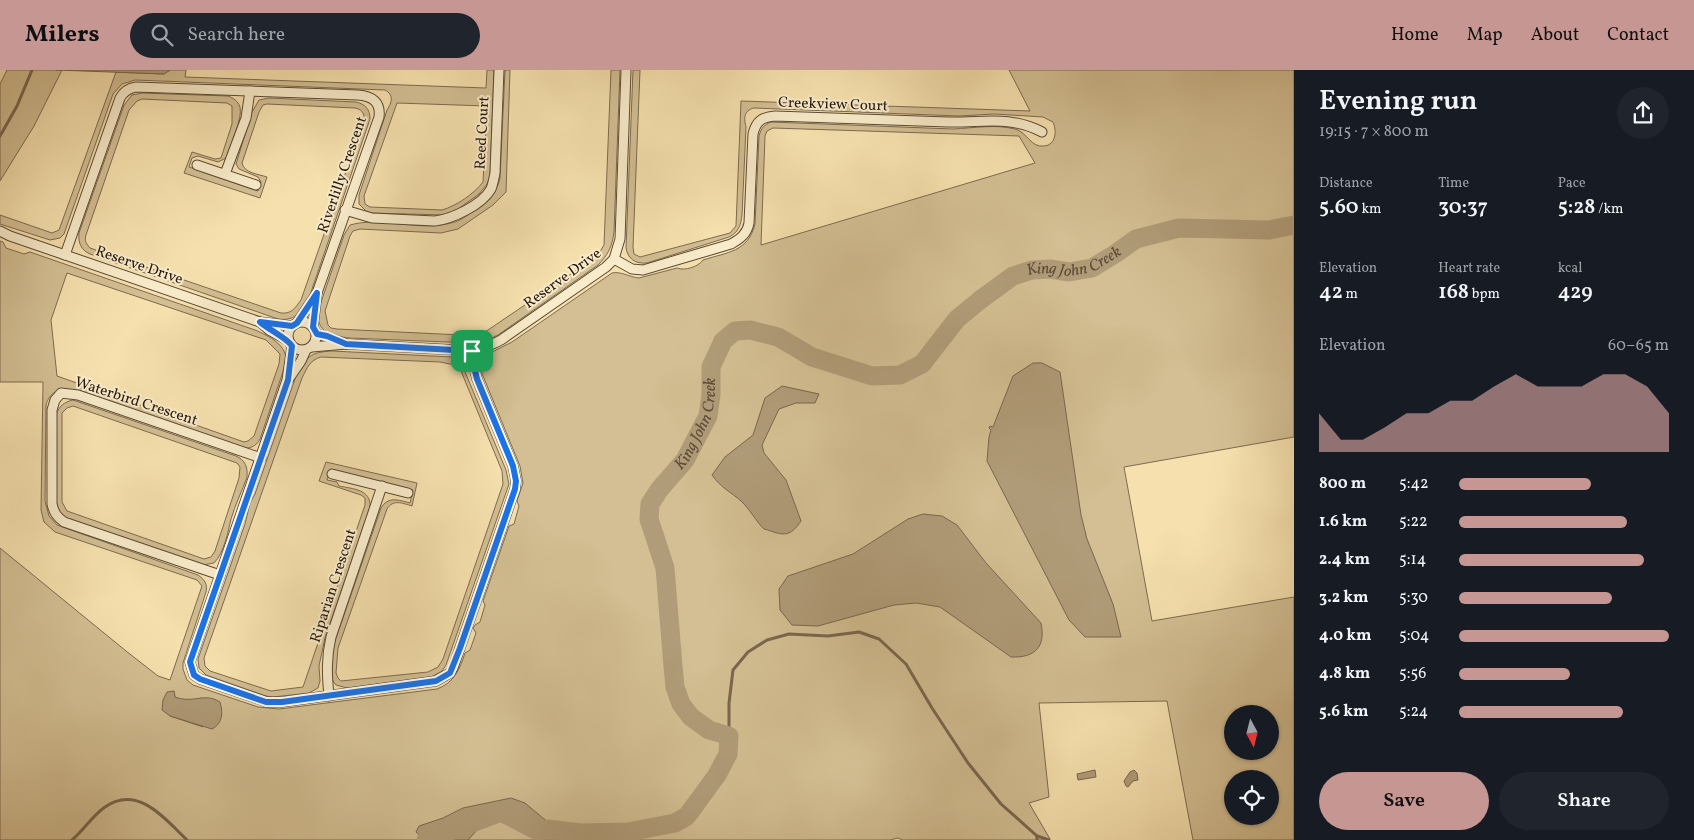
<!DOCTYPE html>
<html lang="en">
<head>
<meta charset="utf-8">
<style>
  :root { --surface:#171b24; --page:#20242c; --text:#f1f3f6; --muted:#9ea1a6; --accent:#c59692 }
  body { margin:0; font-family:Vollkorn,serif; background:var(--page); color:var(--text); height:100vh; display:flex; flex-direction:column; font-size:19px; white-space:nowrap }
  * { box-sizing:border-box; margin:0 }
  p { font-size:16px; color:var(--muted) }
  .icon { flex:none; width:28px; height:28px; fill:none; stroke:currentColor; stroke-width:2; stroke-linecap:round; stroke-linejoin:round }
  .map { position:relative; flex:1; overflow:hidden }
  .drawer { display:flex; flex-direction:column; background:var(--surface); width:400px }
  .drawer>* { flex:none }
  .needle { width:32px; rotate:173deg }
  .controls { position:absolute; left:1224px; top:635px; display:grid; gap:10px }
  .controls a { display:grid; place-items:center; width:55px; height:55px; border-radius:50%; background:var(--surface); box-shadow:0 1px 4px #0004; font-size:25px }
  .pin { position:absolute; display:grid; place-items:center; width:42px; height:42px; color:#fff; margin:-21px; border-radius:10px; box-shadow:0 2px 8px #0006 }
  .round { display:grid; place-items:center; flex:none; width:52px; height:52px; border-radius:26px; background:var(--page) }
  .head { display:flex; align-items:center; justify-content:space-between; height:85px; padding:0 25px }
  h1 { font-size:28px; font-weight:600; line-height:38px }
  .figures { display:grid; grid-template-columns:repeat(3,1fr); gap:8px; height:85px; padding:5px 25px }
  .figures div { display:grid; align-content:center }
  .figures b { font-size:21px; font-weight:600 }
  .figures small { font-size:14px; font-weight:400 }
  .figures p { font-size:14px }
  .chart { height:140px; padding:10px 25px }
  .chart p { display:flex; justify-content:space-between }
  .chart svg { width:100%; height:90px; margin-top:5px; fill:var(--accent); opacity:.7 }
  .cta { display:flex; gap:10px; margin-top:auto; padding:10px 25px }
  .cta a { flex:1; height:58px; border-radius:30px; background:var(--accent); color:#111; font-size:20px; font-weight:600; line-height:58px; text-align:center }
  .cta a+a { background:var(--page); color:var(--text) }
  ul { padding:0 25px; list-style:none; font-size:16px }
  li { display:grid; grid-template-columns:80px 60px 1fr; align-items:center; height:38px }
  li i { height:12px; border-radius:6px; background:var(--accent) }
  header { display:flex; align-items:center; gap:30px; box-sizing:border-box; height:70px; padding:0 25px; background:var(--accent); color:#111 }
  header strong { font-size:24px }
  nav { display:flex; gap:28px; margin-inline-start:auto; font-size:18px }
  .search { width:350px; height:45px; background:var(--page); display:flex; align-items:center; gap:12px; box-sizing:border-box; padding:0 18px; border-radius:28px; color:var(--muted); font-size:19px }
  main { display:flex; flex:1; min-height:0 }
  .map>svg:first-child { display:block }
</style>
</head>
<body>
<header>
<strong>Milers</strong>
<div class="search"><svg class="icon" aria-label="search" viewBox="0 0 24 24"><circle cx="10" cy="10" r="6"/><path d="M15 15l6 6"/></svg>Search here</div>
<nav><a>Home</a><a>Map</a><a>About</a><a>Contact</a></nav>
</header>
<main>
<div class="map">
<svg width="1294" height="770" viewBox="0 0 1294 770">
  <rect width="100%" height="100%" fill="#f6e1ae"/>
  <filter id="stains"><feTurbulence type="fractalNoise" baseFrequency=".004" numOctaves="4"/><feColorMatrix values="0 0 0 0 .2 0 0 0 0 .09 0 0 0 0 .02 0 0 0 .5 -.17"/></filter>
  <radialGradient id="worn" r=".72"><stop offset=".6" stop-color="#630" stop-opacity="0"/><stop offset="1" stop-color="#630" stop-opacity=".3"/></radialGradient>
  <!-- green -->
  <g fill="#d3bf93" stroke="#7d6b50" fill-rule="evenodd">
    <path d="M7,0H62L34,56L0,111V14Z"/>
    <path d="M170,0H186L185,7L486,18L487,0H494L490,107L487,114L479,124L458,139L445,145L370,143L366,141L359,134V125L387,40C392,32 394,25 385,20L135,10L122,14L113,24L64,164L60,168L50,170L0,154V145L52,163L59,160L116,2L164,4ZM397,33L487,36L483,112C474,124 456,136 442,140L370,137L365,134L364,126Z"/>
    <path d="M505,0H510L506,122L493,135L458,159L441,163L360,159L353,161L350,166L325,241L328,255L331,258L337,259L461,265H475L485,262L590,191L601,180L604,175L611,0H620L614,162C612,177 608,185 598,195L498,265L485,271L472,273L350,268C332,266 316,263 318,241L344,165L350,155C381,146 419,162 451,153C461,151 469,144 478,138C489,130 497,122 500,108Z"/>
    <path d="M633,0H640L633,177L634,184L640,187L730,163L736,156L741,31L1030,41L1009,0H1294V367L1124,397L1152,551L1294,527V770H1193L1167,631L1039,633L1049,727L1029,733L1050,769L1047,770H902L898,768L890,770H0V478L126,581L158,606L170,610L202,516L197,510L55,462L44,452L41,440L43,312H0V171L3,172L6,178L24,184L30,182L255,260C269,266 288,275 286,293L260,369C256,377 249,379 241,378L72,320C59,319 50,321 46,335L45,431L49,446L57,455L198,505C204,509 208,514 206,522L183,593V599L187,610L193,615L258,637L279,639L437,619C454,613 460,599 465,583L470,580L476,563L473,558L475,555L480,552L485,535L483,531L509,456L514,454L519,436L517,431L523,413L520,396L481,301V295L487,296L488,292L492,288L490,283L512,272L612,203C621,201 629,207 639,208L677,198C685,201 698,197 703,190C728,182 748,182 755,154L759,66C761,58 764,55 771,52L953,59C973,58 996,54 1015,59C1027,62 1031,78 1044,76C1056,75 1057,61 1053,52L1043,47L994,44L959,46L754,38C743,41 744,49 746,57L742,145C741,155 738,163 729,167L647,193C635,194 628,189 626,178ZM773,58L1019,66L1035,93L761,175L765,66L767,61ZM67,203L266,270L280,284L279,294L254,366L248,371L244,372L57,306L51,250ZM174,621L175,628C184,631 192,631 201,628L203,657L170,646ZM1232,644H1270V681H1232ZM1232,709H1270V746H1232Z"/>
    <path d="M142,23L228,26C233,28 238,31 240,37C243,47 230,77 226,88L218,92L198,86L192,88L189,97L258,121L261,112L258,107L239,99L236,94L252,42L259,30L269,28L356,32C365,34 370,39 370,49L310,225C303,239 297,252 278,249L90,184C81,180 78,173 79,163L124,35L132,25ZM142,29L227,33L232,36V54L221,88L215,89L192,82L184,103L260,128L267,107C258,104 244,103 242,93L259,42L263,35L267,34L355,38C361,39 365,43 364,50L301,230C295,238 292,244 281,243L90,178C85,172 84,170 87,162L129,40L137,31Z"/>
    <path d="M332,281L452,287L461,292L463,297L506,400L509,414L446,595L442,601L431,607L347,618L336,615C326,604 331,588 334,574L381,438C388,426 399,430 410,433L413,420L330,400L327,410L337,412L339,416C353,419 371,419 370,437L325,568L319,596L320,611L318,618L309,623L273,627L266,626L206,605L199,598L198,589L245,454L250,433L255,424L296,306C306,287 310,282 332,281ZM321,287L440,292L455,295L461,301L502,401L503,414L443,589L438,597L428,602L341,611L338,608L336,603L338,578L387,439C393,429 402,433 412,436L417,413L326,392L319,411L361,425L365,428V435L303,617L271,621L210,601L205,596L204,588L302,308C307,298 310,290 321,287Z"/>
    <path d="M73,330L236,386C245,390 248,397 247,407C242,421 235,435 231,449C228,462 224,483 214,493L202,495L67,449L59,443L56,433V345C59,336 64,332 73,330ZM73,336L237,393L240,397L239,408L215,481L211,487L204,489L67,441L62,432V343L67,338Z"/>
  </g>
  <!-- water -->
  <g fill="#b09c78" stroke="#79674e">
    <path d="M56,0H170L164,4Z"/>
    <path d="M1033,293H1042L1060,302L1081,445L1087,469L1113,534L1121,567H1085L1069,550L987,391L989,367L991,360L989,358L990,356L993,357L1013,306Z"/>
    <path d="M782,316L819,324L815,333H796L779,339L762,375L764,383L786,410L801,451C792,464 786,467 771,461C771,461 764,459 764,459C758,454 749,438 741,431C731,422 721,418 712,405L725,387L753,365L765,328Z"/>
    <path d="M923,444L942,446L957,455L986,493L1041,553C1046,577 1035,588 1011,587L940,537L916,533L894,535L818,556L792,555L780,540L779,519L788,506L853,484L908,449Z"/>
    <path d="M174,621L175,627C194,634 204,622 220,632C223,643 223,653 212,659L170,646L162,640L163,630L167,622Z"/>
    <path d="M1095,700L1096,707L1078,710L1077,704Z"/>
    <path d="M1134,700L1137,703L1138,710L1133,711L1128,717L1126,716L1124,711L1130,702Z"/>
    <path d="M511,728L525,733L550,754L548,759L538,761L501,743L488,748L468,770H424L416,762L419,756L443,748L463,738Z"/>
  </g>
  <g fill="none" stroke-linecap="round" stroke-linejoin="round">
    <!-- stream -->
    <g stroke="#79674e" stroke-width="3">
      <path d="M0,66L17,36L32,0"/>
      <path d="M729,666V633L733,600L748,582L767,570L789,564L828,566L859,562L879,569L906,594L932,638L968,693L1001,734L1037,766V770"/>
      <path d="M1037,766L1049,770"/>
      <path d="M72,770C84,760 92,746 105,737C138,714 165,749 187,770"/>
    </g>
    <!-- river -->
    <path stroke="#b09c78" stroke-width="19" id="s1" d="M426,770L501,742L538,761L548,759L581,763L628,762L675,753L687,746L717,705L728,684L729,666L709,660L691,647L681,634L675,617L673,596L665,498L649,449L650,434L659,420L685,390L708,346L711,325V297L723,271L735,261L750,260L778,267L812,287L872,306L900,305L922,294L957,249L980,230L1013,206L1032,200L1050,199L1069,202L1092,198L1115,184L1136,169L1179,158L1269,160L1294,155"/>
    <defs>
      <g id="minor">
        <path d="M197,95L256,115"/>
        <path d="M225,104L246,48L250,21"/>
        <path d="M345,140L372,148L435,151C452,149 482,135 491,119C493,114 494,108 495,103L499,0"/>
        <path d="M0,161L10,166L260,252L292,256"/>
        <path d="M65,185L120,28C124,21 129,18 136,17L358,25C372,26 381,32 379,47L317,223L313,257"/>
        <path d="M614,189L632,199L643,200L731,174C740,169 747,164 749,153L753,64C756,51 762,47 775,46C833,48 890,50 948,52C983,53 1009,45 1042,62"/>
        <circle cx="302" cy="266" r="14"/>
        <path d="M260,252L269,260L289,271"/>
        <path d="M297,253L317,223"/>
        <path d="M317,264L327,267L346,274"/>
        <path d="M292,276L287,310L190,592L194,605L200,609L267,632H282L436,611L450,603L453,598L515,419L516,411L513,396L477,309L473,293L472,281"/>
        <path d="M312,277L346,274L457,280C476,281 484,279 501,270L606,197L614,189L620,169L626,0"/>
        <path d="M288,310L301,291L306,280"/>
        <path d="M332,404L408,423"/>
        <path d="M220,505L64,452C57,447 54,443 52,434V340L55,330L61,323L78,325L261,388"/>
        <path d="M329,626C327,605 326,588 331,567L382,416"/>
      </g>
    </defs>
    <!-- minor casing -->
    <use href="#minor" stroke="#5b4a36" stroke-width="11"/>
    <!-- minor -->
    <use href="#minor" stroke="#f9ecca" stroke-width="9"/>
  </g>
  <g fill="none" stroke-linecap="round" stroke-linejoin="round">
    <defs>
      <path id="route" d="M317,223L313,257L317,264L327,266L346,274L472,281L473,293L477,309L513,396L516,411L515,419L460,578L450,603L436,611L282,632H266L200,609L194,605L190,592L288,310L292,276C287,268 269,260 260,252L292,256L297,253Z"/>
    </defs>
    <!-- route casing -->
    <use href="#route" stroke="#fff" stroke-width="10"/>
    <!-- route -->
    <use href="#route" stroke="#1a73e8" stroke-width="6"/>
  </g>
  <g text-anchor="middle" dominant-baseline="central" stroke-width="4" stroke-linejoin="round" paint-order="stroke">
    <!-- street labels -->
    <g font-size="15" fill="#27170e" stroke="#f9ecca">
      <text transform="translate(833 35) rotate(2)">Creekview Court</text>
      <text transform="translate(483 63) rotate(-87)">Reed Court</text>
      <text transform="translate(343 105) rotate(-71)">Riverlilly Crescent</text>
      <text transform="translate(139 196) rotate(19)">Reserve Drive</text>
      <text transform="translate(563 209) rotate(-36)">Reserve Drive</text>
      <text transform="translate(136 332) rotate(18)">Waterbird Crescent</text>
      <text transform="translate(334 516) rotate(-72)">Riparian Crescent</text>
    </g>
    <!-- water labels -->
    <g font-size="16" font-style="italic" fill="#5e4c38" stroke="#f9ecca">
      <text stroke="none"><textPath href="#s1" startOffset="1220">King John Creek</textPath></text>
      <text stroke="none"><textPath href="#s1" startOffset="725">King John Creek</textPath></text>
    </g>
  </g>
  <rect width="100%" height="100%" filter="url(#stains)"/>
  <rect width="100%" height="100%" fill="url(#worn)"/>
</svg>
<div class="controls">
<a><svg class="needle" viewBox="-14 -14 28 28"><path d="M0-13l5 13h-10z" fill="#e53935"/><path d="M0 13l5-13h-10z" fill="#9ea1a6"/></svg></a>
<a><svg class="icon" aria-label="locate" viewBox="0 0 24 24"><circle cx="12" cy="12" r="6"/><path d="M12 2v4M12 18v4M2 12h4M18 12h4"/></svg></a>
</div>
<div class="pin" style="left:472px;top:281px;background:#1e9e55"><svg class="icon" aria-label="arrive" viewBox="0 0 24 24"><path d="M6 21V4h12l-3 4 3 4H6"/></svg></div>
</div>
<section class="drawer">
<div class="head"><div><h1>Evening run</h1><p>19:15 · 7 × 800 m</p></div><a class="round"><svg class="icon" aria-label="share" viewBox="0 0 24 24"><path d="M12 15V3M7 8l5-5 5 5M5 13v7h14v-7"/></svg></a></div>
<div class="figures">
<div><p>Distance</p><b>5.60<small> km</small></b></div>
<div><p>Time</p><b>30:37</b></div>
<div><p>Pace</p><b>5:28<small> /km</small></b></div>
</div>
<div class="figures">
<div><p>Elevation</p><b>42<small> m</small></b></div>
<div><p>Heart rate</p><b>168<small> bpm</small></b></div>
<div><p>kcal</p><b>429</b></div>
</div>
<div class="chart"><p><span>Elevation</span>60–65 m</p>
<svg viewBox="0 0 160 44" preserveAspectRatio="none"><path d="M0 44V25L10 38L20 38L30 32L40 25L50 25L60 19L70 19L80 12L90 6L100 12L110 12L120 12L130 6L140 6L150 12L160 25V44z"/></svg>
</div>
<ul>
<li><b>800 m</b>5:42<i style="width:63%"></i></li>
<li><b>1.6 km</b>5:22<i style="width:80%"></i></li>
<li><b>2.4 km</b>5:14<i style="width:88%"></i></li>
<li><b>3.2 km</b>5:30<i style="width:73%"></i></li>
<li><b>4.0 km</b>5:04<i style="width:100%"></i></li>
<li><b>4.8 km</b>5:56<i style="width:53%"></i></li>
<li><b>5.6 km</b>5:24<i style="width:78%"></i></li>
</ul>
<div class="cta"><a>Save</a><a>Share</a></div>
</section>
</main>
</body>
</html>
